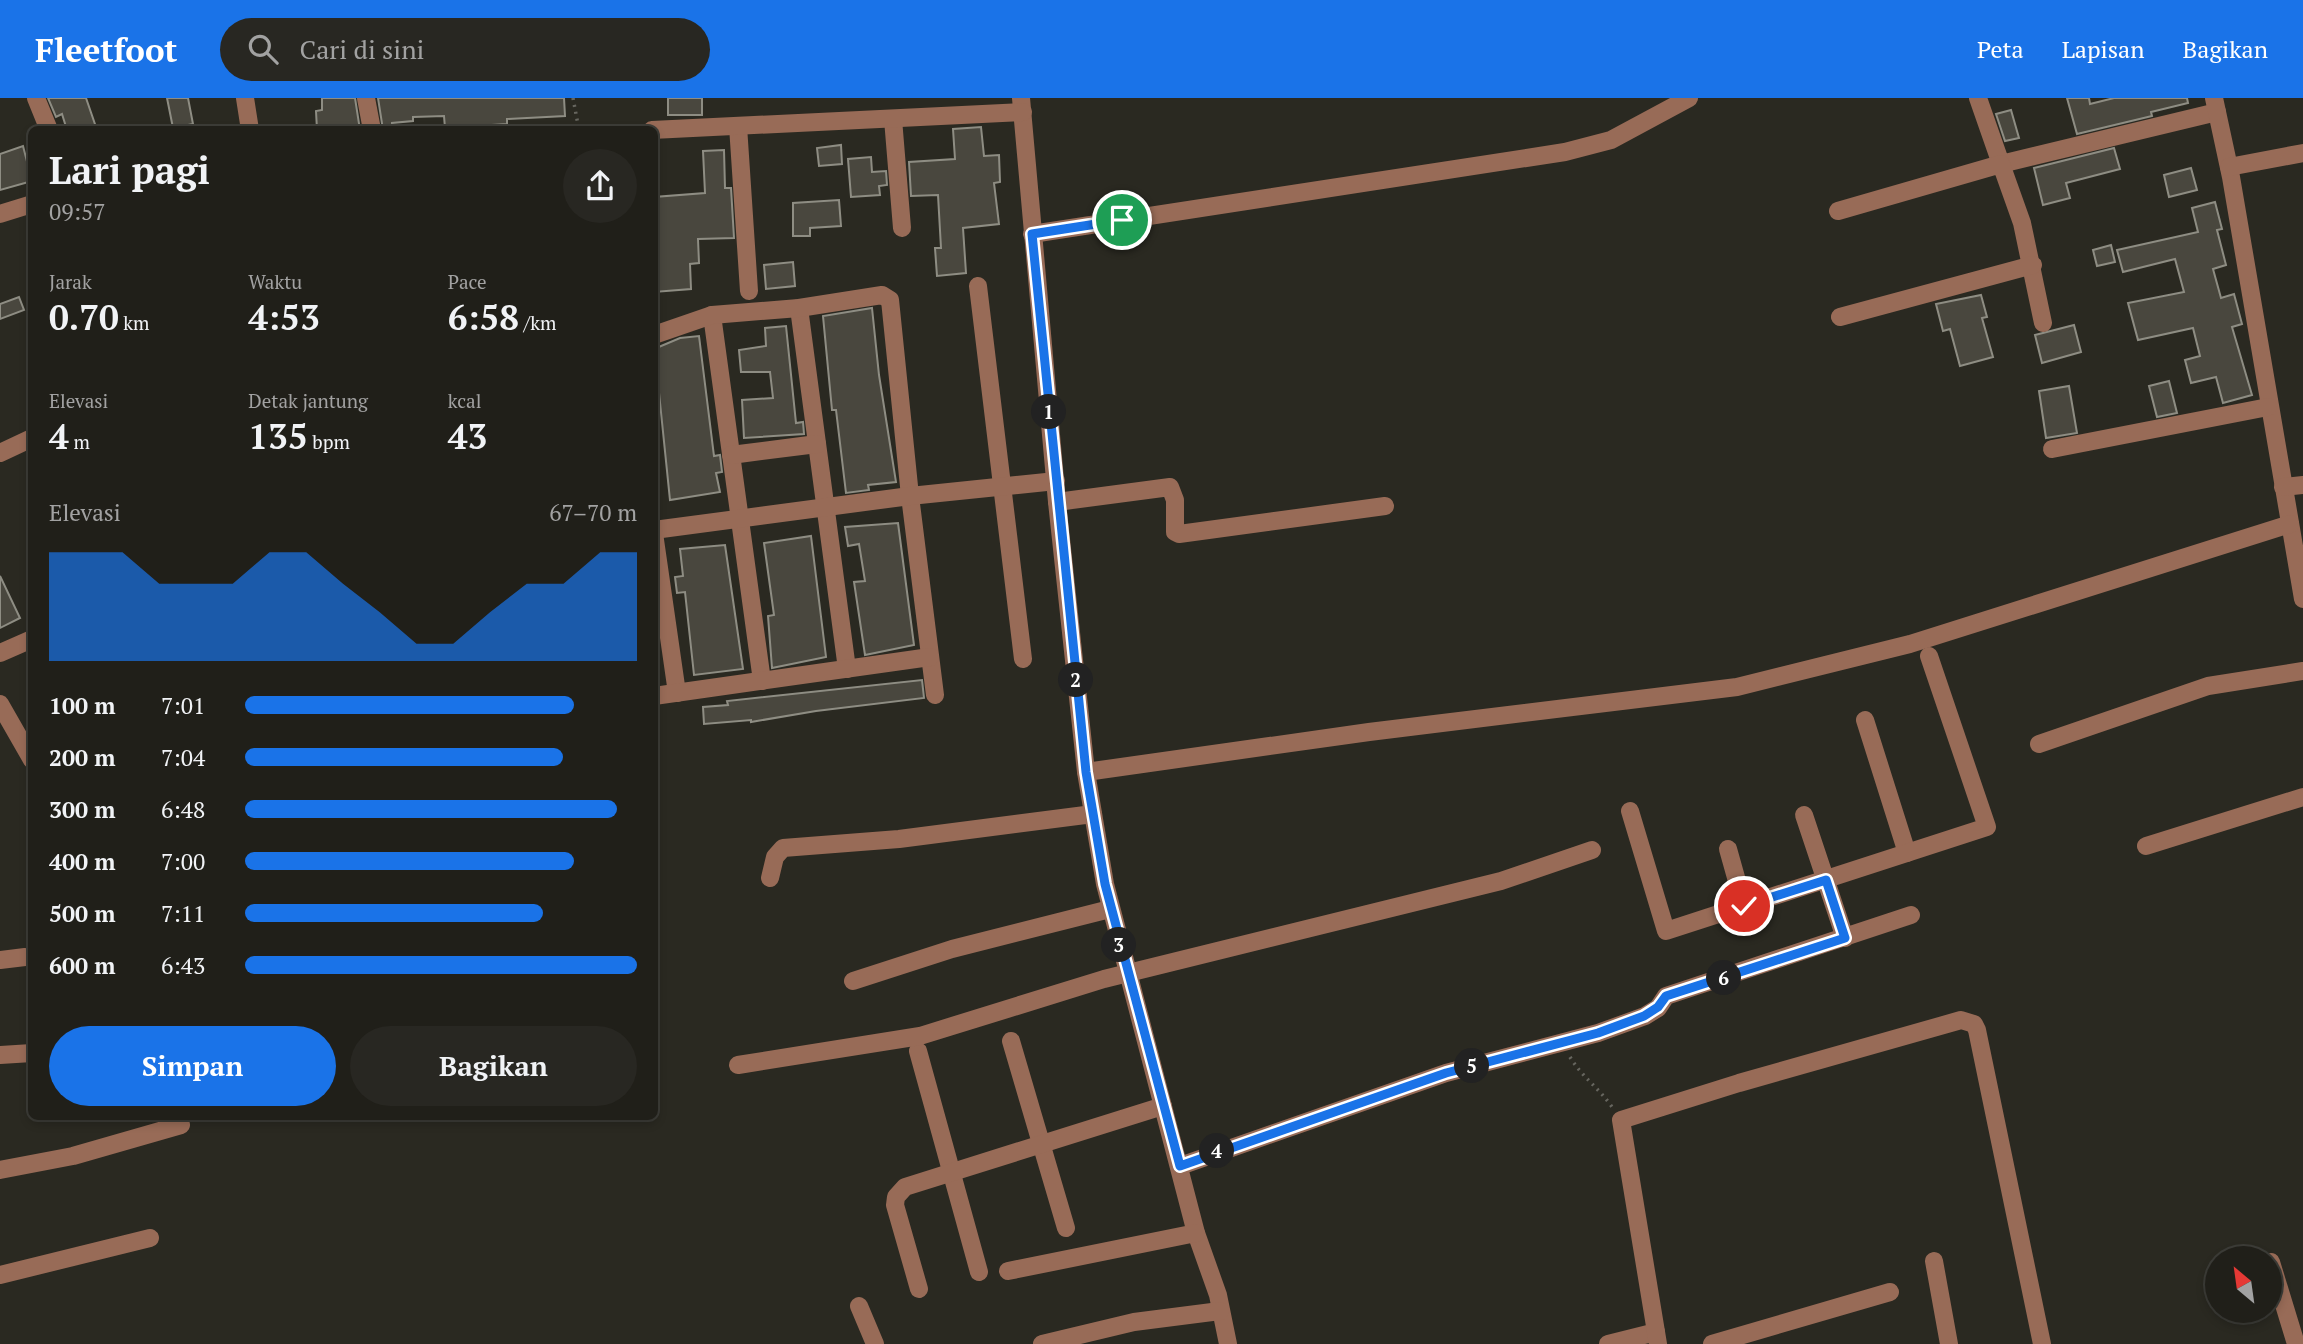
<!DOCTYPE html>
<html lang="id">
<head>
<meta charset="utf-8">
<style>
  :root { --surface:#201f19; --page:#282722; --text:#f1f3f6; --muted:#a2a2a2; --line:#3d3d38; --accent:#1a73e8 }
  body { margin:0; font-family:"PT Serif",serif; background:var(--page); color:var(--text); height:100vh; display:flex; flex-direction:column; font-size:26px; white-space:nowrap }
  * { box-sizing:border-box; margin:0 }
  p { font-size:23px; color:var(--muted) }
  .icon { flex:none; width:38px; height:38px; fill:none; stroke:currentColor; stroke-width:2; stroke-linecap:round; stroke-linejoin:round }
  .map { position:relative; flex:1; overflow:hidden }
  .details { position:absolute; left:28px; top:28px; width:630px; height:994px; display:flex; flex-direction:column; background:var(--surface); border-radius:10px; box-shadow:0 4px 10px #0003,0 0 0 2px var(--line) }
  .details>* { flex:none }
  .needle { width:46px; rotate:331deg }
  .fabs { position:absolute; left:2205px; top:1148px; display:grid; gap:14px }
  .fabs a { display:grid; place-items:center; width:77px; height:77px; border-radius:50%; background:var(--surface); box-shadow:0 4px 10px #0003,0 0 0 2px var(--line); font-size:35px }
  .pin { position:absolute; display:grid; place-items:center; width:60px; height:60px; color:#fff; margin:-30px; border:4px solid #fff; border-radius:50%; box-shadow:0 2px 7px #0007 }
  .km { position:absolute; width:35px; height:35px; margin:-18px; border-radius:50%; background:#222; color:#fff; font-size:19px; line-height:35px; text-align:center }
  .round { display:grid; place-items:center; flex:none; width:74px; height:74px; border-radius:37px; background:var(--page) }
  .summary { display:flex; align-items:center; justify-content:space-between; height:119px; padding:0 21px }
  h1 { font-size:38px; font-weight:800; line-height:52px }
  .metrics { display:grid; grid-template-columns:repeat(3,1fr); gap:10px; height:119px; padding:7px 21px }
  .metrics div { display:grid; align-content:center }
  .metrics b { font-size:35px; font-weight:800 }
  .metrics small { font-size:19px; font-weight:400 }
  .metrics p { font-size:19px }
  .chart { height:196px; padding:14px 21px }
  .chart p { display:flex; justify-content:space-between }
  .chart svg { width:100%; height:126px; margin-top:7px; fill:var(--accent); opacity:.7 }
  .button { display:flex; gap:14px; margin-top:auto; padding:14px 21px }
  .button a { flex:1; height:80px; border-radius:42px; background:var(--accent); color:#fff; font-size:28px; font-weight:800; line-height:80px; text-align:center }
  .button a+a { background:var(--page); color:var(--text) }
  ul { padding:0 21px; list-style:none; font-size:23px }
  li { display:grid; grid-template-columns:112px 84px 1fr; align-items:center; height:52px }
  li i { height:18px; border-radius:9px; background:var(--accent) }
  header { display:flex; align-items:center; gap:42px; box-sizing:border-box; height:98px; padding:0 35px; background:var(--accent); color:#fff }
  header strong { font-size:33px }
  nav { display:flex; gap:38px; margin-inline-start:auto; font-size:24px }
  .search { width:490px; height:63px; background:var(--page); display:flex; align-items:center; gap:18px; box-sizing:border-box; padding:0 24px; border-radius:38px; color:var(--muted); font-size:26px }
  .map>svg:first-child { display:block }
</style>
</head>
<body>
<header>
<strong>Fleetfoot</strong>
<div class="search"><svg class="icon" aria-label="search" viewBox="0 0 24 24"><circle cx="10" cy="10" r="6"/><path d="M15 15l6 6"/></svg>Cari di sini</div>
<nav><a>Peta</a><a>Lapisan</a><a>Bagikan</a></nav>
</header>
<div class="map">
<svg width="2303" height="1246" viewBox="0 0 2303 1246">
  <rect width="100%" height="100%" fill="#2a2921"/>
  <!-- building -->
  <g fill="#49473e" stroke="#8e8d83" stroke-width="2">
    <path d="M48,0H86L97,32H67L62,16L56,19Z"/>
    <path d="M167,0H188L193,26L173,30Z"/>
    <path d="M322,0H355L360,32H317L316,13L322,12Z"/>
    <path d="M378,0H564L565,18L507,21V26L445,30L444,18L413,19V23L392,25V32H383Z"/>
    <rect x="668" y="0" width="34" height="17"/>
    <path d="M2067,0H2089L2090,6L2114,0H2187L2188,5L2151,14L2152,18L2077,36Z"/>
    <path d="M2011,12L2019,40L2005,43L1996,16Z"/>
    <path d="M981,29L984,58L999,57L1000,84L994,85L999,126L963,130L966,175L937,178L935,150H941L938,97L911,98L909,64L955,61L953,31Z"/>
    <path d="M841,47L842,66L819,68L817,50Z"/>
    <path d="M23,48L32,83L0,92V56Z"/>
    <path d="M2114,50L2120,71L2066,85L2070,100L2043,107L2034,70Z"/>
    <path d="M724,52L725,90H731L734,140L698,141L699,165L690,166L691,191L654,194V99L705,95L703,53Z"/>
    <path d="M871,59L872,74L886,73L887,87L879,88L880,97L851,99L848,61Z"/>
    <path d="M2191,70L2197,92L2169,99L2164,77Z"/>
    <path d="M839,102L841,128L810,130V138H793V105Z"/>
    <path d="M2215,104L2222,131L2217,132L2226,167L2213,171L2221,200L2234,196L2242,226L2232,229L2252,297L2223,305L2216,279L2191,285L2185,262L2200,258L2193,230L2138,242L2128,205L2184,194L2175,161L2123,174L2117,152L2198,134L2192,110Z"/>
    <path d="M2111,147L2115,164L2097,168L2093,152Z"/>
    <path d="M793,164L795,188L766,191L764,167Z"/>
    <path d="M1981,197L1987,219L1982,220L1993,259L1960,268L1950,231L1943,233L1936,206Z"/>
    <path d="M19,199L24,212L0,221V206Z"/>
    <path d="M872,210L879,277L896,384L868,387L869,392L846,395L836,312H832L823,218Z"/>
    <path d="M2074,227L2081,254L2042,265L2035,237Z"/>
    <path d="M786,228L796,325L803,324L804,336L744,340L742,302L773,300L770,274H741L739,252L766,248L765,230Z"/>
    <path d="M699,238L714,358L720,357L722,374L716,375L720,394L670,402L658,285L654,286V251L680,240Z"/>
    <path d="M2169,283L2177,315L2157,319L2149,288Z"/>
    <path d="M2069,288L2077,335L2046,340L2039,293Z"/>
    <path d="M898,425L914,547L865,557L854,484L865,483L859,446L848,448L845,429Z"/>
    <path d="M811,438L826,559L772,570L768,518L774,517L764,445Z"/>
    <path d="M725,447L743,571L694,577L685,494L677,495L675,479L683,478L680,451Z"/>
    <path d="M0,478L20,520L0,530Z"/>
    <path d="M922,582L924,600L816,613L751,624V622L704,626L703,609L728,607L727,603Z"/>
  </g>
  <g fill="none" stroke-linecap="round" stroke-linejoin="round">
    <!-- path -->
    <g stroke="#67665f" stroke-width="3.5" stroke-dasharray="2 5" stroke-linecap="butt">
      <path d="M573,0L579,32"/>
      <path d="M1570,959C1582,979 1599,990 1612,1009"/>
    </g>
    <!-- minor -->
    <g stroke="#986b57" stroke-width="18">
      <path d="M36,0L49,32"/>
      <path d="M245,0L250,32"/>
      <path d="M366,0L372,32"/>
      <path d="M1021,0L1057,404L1086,674L1105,786L1196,1135L1218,1197L1228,1246"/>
      <path d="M1978,0L2001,66L2217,14"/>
      <path d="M2214,0L2231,79L2303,501"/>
      <path d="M893,21L902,130"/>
      <path d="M738,28L749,193"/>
      <path d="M652,32L1023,14"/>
      <path d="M2229,69L2303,55"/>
      <path d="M1838,113L2001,66L2022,125L2043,225"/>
      <path d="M0,116L32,106"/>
      <path d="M1032,136L1565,54L1611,42L1689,0"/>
      <path d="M978,188L1023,561"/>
      <path d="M799,210L847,571"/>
      <path d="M712,217L762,583"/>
      <path d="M1840,219L2033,167"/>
      <path d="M654,237L712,217L799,210L882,197L890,202L910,398L935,597"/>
      <path d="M2052,351L2268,309"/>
      <path d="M0,355L32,340"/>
      <path d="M731,357L817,346"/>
      <path d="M2283,389L2303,387"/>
      <path d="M1057,404L1170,389L1175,402V434L1179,436L1385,408"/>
      <path d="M654,432L910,398L1056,383"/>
      <path d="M654,435L677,595"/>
      <path d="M0,555L32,541"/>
      <path d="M654,598L930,559"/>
      <path d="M0,606L32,662"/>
      <path d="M1865,622L1907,755"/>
      <path d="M2039,646L2208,588L2303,573"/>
      <path d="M1086,674L1369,634L1737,589L1910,546L2290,426"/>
      <path d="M1630,713L1666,833L1987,729L1929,558"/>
      <path d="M1804,717L1845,840"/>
      <path d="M2146,748L2303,699"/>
      <path d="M1728,751L1744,808"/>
      <path d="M770,780L775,759L783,750L899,741L1093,716"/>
      <path d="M0,862L25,859"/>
      <path d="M853,883L952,851L1110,811"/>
      <path d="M1011,943L1066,1130"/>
      <path d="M918,953L979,1174"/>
      <path d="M0,957L32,955"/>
      <path d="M738,967L920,938L1104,881L1501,783L1592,752"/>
      <path d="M1180,1068L1446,975L1598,935L1645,918L1658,910L1666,898L1911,817"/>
      <path d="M0,1072L73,1058L181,1027"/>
      <path d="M1934,1163L1949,1246"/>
      <path d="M2271,1164L2296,1246"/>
      <path d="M1008,1173L1196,1135"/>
      <path d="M0,1177L150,1140"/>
      <path d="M919,1191L895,1107L896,1099L905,1089L1163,1008"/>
      <path d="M859,1208L875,1246"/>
      <path d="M1042,1246L1134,1224L1220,1213"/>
      <path d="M1608,1246L1656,1234"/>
      <path d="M1658,1246L1621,1022L1739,985L1961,922L1974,926L1977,932L2042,1246"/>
      <path d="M1712,1246L1890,1194"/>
    </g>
  </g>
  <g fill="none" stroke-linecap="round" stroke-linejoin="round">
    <defs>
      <path id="route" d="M1122,122L1032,136L1086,674L1105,786L1180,1068L1446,975L1598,935L1644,918L1658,909L1666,898L1845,840L1826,782L1744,808"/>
    </defs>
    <!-- route casing -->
    <use href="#route" stroke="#fff" stroke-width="14"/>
    <!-- route -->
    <use href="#route" stroke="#1a73e8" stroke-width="9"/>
  </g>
</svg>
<div class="fabs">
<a><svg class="needle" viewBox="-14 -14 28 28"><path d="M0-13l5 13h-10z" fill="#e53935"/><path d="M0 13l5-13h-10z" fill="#a2a2a2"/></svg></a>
</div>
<div class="pin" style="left:1122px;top:122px;background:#1e9e55"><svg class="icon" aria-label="arrive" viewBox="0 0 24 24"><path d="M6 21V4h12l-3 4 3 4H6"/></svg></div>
<div class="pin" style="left:1744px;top:808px;background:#d93025"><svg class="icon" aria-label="check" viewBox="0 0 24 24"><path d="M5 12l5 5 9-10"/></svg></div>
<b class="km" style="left:1049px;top:314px">1</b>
<b class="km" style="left:1076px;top:582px">2</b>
<b class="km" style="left:1119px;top:847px">3</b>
<b class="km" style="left:1217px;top:1053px">4</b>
<b class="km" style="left:1472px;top:968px">5</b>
<b class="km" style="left:1724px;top:880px">6</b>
<section class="details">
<div class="summary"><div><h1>Lari pagi</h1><p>09:57</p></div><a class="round"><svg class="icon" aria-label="share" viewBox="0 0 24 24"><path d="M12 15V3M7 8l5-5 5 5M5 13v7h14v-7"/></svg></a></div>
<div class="metrics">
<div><p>Jarak</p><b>0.70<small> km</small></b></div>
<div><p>Waktu</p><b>4:53</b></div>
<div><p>Pace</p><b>6:58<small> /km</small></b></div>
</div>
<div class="metrics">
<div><p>Elevasi</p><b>4<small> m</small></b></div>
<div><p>Detak jantung</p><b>135<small> bpm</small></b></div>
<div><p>kcal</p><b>43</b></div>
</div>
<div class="chart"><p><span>Elevasi</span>67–70 m</p>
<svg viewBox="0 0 160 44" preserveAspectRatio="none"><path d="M0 44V6L10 6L20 6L30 17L40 17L50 17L60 6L70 6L80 17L90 27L100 38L110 38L120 27L130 17L140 17L150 6L160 6V44z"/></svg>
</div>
<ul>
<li><b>100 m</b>7:01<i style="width:84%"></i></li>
<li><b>200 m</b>7:04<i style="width:81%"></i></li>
<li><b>300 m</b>6:48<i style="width:95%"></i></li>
<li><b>400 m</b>7:00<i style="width:84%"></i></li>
<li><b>500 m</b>7:11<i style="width:76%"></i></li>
<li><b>600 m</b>6:43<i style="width:100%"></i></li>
</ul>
<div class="button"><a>Simpan</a><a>Bagikan</a></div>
</section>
</div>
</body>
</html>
